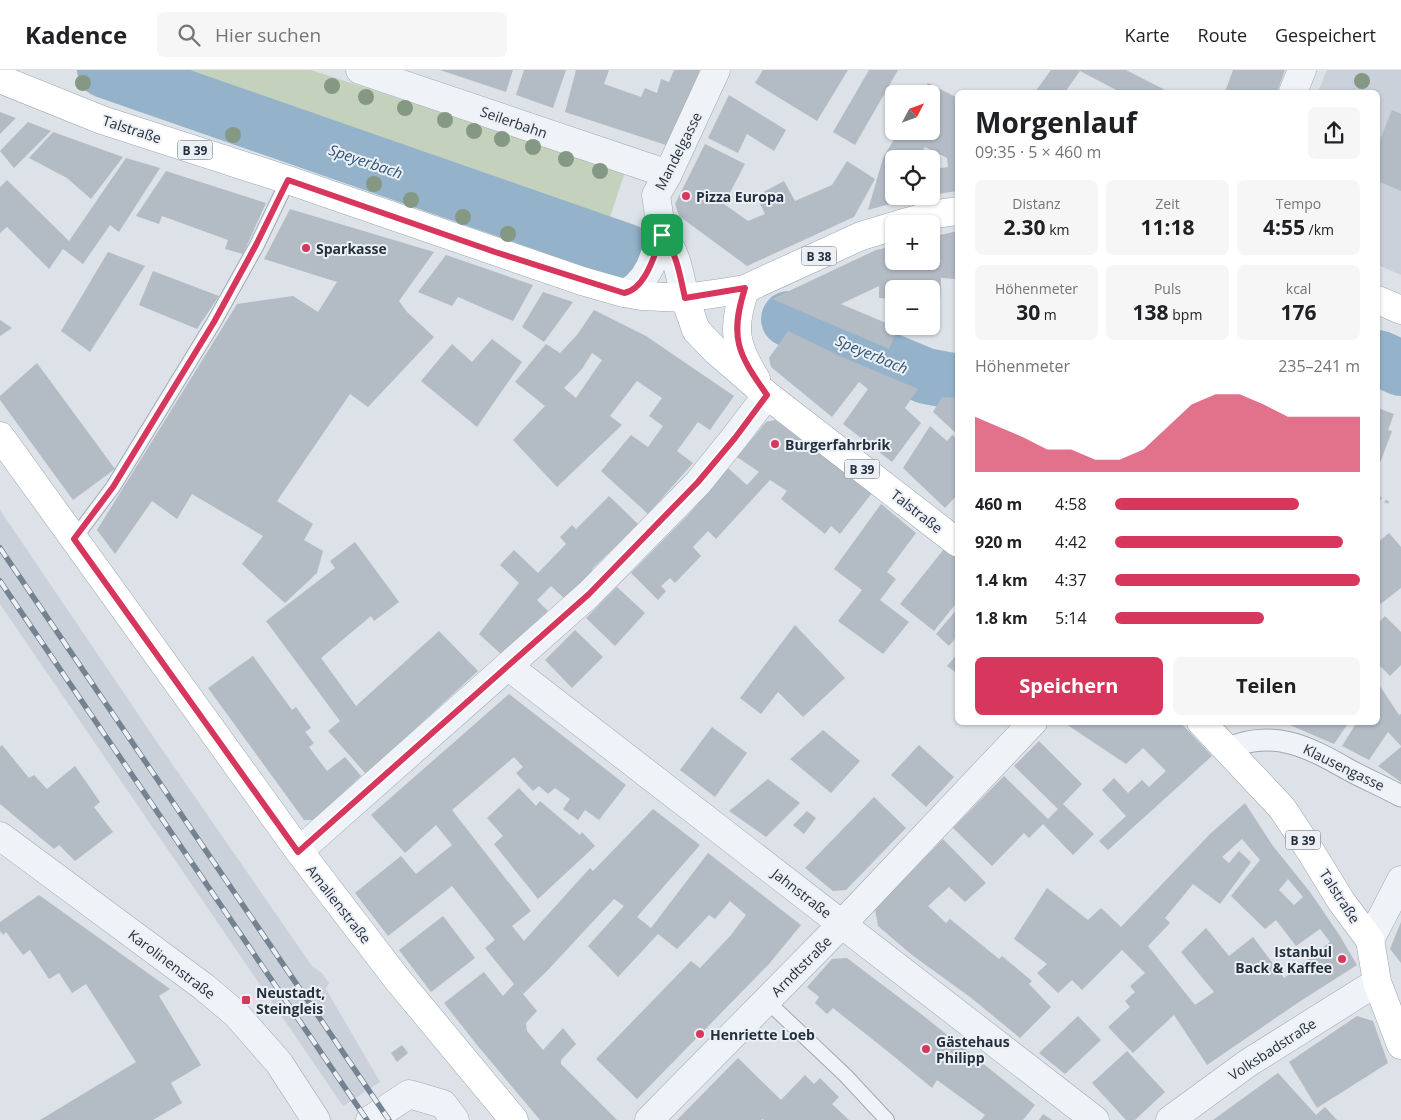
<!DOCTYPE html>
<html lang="de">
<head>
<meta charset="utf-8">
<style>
  :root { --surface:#fff; --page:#f6f6f6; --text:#202124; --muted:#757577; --line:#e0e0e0; --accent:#d7375c }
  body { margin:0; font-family:"Open Sans",sans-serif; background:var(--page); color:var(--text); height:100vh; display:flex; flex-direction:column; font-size:19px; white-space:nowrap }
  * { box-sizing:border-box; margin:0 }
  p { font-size:16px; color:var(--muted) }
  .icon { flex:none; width:28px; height:28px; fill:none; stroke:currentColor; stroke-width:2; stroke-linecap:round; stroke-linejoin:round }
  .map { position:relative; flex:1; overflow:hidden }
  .panel { position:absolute; left:955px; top:20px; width:425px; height:635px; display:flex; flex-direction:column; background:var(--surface); border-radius:8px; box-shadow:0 1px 4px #0004 }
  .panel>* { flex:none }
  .needle { width:32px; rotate:49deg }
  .fabs { position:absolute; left:885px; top:15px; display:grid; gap:10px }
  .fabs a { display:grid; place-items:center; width:55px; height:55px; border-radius:8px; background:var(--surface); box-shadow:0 1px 4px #0004; font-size:25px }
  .pin { position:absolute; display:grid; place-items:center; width:42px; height:42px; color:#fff; margin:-21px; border-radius:10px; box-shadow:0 2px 8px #0006 }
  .round { display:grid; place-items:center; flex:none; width:52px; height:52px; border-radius:8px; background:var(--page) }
  .overview { display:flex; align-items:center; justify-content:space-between; height:85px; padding:0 20px }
  h1 { font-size:28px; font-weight:700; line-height:38px }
  .figures { display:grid; grid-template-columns:repeat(3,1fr); gap:8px; height:85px; padding:5px 20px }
  .figures div { display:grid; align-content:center; border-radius:8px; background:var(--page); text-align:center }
  .figures b { font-size:21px; font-weight:700 }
  .figures small { font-size:14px; font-weight:400 }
  .figures p { font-size:14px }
  .chart { height:140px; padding:10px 20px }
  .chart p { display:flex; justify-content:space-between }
  .chart svg { width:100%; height:90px; margin-top:5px; fill:var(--accent); opacity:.7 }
  .cta { display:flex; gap:10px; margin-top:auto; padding:10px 20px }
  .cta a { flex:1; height:58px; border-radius:8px; background:var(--accent); color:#fff; font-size:20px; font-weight:700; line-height:58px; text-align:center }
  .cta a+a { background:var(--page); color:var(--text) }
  ul { padding:0 20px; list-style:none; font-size:16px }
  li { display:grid; grid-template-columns:80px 60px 1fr; align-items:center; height:38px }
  li i { height:12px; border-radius:6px; background:var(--accent) }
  header { display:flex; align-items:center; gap:30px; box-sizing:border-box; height:70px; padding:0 25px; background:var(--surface); border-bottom:1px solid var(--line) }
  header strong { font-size:24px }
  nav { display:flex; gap:28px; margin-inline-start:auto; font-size:18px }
  .search { width:350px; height:45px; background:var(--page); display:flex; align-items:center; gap:12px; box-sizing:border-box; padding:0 18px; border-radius:8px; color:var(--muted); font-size:19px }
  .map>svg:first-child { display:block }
</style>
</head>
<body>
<header>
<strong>Kadence</strong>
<div class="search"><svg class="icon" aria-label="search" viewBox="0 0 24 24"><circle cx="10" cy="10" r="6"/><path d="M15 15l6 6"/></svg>Hier suchen</div>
<nav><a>Karte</a><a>Route</a><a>Gespeichert</a></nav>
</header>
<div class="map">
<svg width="1401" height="1050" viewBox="0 0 1401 1050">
  <rect width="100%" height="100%" fill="#dce2e7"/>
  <!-- built -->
  <g fill="#cad1da">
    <path d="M1327,0H1401V205L1378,195V22H1318Z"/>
    <path d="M0,440L159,675L312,896L322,903L329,913L326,919L380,1012L343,1036L0,534Z"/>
  </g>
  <!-- green -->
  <path fill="#c4d2bd" d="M136,0H311L625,102L605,162Z"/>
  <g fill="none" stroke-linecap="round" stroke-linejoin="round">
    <!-- river -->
    <g stroke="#94b3cb" stroke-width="56">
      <path d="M105,0L627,182"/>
      <path d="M789,249L926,306L958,312"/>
      <path d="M1378,288L1401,298"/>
    </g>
  </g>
  <!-- building -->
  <g fill="#b3bbc5" fill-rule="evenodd">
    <path d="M440,0H513L506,22Z"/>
    <path d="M524,0H566L553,38L516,25Z"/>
    <path d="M576,0H609L604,14L641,27L645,18L657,23L661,9L669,12L674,0H700L669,76L565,42Z"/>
    <path d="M763,0H848L817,51L755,13Z"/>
    <path d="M869,0H898L855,75L833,62Z"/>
    <path d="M1051,0H1126L1169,22H1120L1080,1L1065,22H1035Z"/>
    <path d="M1233,0H1285L1277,22H1225Z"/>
    <path d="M928,13L958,28V121L937,124L934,99L948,97L947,88L925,77L918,89H894V126H906L904,130L868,140L883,88L899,61H931V24H921Z"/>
    <path d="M729,25L786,60L774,81L747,64L738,83L708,68Z"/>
    <path d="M1392,40L1401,44V121L1378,111V75Z"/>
    <path d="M0,42L16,48L0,64Z"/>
    <path d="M28,52L51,61L14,98L0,81Z"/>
    <path d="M53,62L123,87L91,129L67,108L29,88Z"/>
    <path d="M705,74L745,94L724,134L748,151L765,144L756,126L784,111L795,131L832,115L847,91L875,109L854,147L747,196L679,146L675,134Z"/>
    <path d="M126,88L160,98L119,162L110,155L83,194L63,179L49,199L7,157L0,163V117L7,110L69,171Z"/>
    <path d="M166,101L266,133L243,184L225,179L228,170L162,146L159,154L136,146Z"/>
    <path d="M290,139L434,182L399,231L407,242L434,267L368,337L350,324L277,431L313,454L304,470L323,481L317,503L285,533L242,494L263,466L192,424L177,449L152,431L115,484L97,460L237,234L293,226L318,242L337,212L264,189Z"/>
    <path d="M958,161L957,209L941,208L940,231H931V219H894V229L879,228V216L841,234L898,258L889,279L772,229L876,180L894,176V191H931V167Z"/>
    <path d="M108,182L145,196L90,282L61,261Z"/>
    <path d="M446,185L533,215L513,251L458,227L452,236L418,222Z"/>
    <path d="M153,201L219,226L197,259L139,235Z"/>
    <path d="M543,222L573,232L544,272L522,257Z"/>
    <path d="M594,240L646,266L734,326L710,360L698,352L677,381L693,393L648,444L601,401L631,365L648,377L663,356L649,346L662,328L637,311L610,346L622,355L557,417L513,370L545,336L515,312L546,274L560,283L577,265ZM592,283L602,290L576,328L564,318L582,299Z"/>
    <path d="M0,250L12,258L0,266Z"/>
    <path d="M788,261L842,287L918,319L905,338L921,353L892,392L843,354L868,319L859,312L832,347L771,297L769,288Z"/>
    <path d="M492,269L522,292L477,357L421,311L452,274L472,292Z"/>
    <path d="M37,293L115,399L73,430L0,330V326Z"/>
    <path d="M942,327L958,328V365L933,342Z"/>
    <path d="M1378,338L1394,344L1388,360L1392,361L1380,393L1378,392Z"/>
    <path d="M775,350L872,423L840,464L831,456L825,464L781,429L787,421L770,410L716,469L708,461L693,477L701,486L675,513L670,508L661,516L666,521L658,530L631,503L689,444L728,398L747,415L759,402L737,387L766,352Z"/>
    <path d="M930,356L947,371L952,365L958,369V424L945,438L903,398Z"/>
    <path d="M609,426L638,454L592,499L594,501L566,530L551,516L537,530L548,541L501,584L479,564L519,513L500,495L514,480L538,503L566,474L560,467L572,455L576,459Z"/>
    <path d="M881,434L916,463L887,502L896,509L880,530L909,552L883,584L838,551L862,520L834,499Z"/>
    <path d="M1389,463L1401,477V518L1378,536V472Z"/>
    <path d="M355,472L399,532L374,551L371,546L321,588L356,636L439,561L478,601L366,704L328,661L340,651L266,551L335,498L330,491Z"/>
    <path d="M944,479L958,489V531L934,561L900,534Z"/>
    <path d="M617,517L645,543L615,576L586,548Z"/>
    <path d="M958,538V565L949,576L936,564Z"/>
    <path d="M1385,546L1401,562V595L1390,606L1378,594V553Z"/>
    <path d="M795,555L845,608L803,647L778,622L761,644L740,628Z"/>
    <path d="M575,560L603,587L572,618L545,590Z"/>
    <path d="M958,583V604L947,596Z"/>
    <path d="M253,586L292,640L296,637L311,658L305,662L314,673L309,677L327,701L345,687L361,706L313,750H304L208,618Z"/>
    <path d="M1378,613L1399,645L1401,644V676L1388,662L1369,690L1342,676L1357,652H1378Z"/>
    <path d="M509,624L626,715L599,750L585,740L578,750L563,739L570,729L555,718L548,724L539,716L533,721L516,703L523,697L514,687L452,740L531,841L512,856L524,871L590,798L593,801L653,739L700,775L637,847L651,858L708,783L801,855L769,894L637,1029L596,989L691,891L700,898L731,865L746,845L730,831L715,849L709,845L677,879L658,864L618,907L588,876L624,836L614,829L546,902L523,924L537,941L526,953L527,961L543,980L563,958L576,974L561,990V994L617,1050H540L477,975L444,933L484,902L503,926L514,914L485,878L495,870L452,816L388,866L355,823L401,786L416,804L452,775L436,755L405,783L371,745Z"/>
    <path d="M1063,652H1180L1212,686L1108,780L1099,771L1126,746L1102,720L1114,708L1128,723L1142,710L1149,717L1166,701L1143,678L1126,694Z"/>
    <path d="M1283,652H1349L1334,674Z"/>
    <path d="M712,657L747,683L715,727L680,700Z"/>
    <path d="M823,660L860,691L831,723L790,689Z"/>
    <path d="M1039,671L1082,714L1063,734L1094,764L1073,785L1043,754L1029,768L1024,763L992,796L953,758L1004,706L1048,749L1058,739L1014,696Z"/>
    <path d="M2,675L29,708L34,705L47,719L75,696L100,732L94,737L113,762L75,791L59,775L54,779L0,734V677Z"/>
    <path d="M919,675L954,707L926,737L891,705Z"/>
    <path d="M1401,677V712L1378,696Z"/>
    <path d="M768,709L800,733L766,767L729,741Z"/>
    <path d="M519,718L536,736L540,731L580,765L582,762L595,776L538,829L494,774L503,766L487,748Z"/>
    <path d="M874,727L906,758L846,820L833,821L805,798Z"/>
    <path d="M1245,733L1273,776L1310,822L1340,866L1357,895L1299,932L1207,995L1174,945L1133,983L1108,957L1130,937L1125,931L1135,922L1130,916L1145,903L1122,880L1082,920L1072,910L1058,923L1037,903L1047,894L1014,869L1047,818L1088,850L1101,838L1121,857L1210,764ZM1242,769L1260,790L1231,826L1265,859L1276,850L1296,876L1320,859L1330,872L1284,908L1253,867L1229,886L1206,858L1181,882L1214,922L1195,935L1148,876L1170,853L1165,848L1193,814L1220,834L1251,792L1239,781L1229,793L1222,787ZM1288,809L1303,827L1294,835L1279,820Z"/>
    <path d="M807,741L816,748L804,764L793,755Z"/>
    <path d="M943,769L986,813L965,832L949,817L928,836L946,853L950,849L999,889L1002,886L1032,911L1029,914L1051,937L1020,968L970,927L912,885L878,856L875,839Z"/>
    <path d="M39,825L170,919L159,926L201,995L171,1013L182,1033L153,1050H40L136,992L86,914L72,923L59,903L49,909L30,880L23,885L6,862L3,865L0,861V852Z"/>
    <path d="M443,846L475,888L431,922L399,880Z"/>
    <path d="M1401,852V893L1390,879Z"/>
    <path d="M847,888L921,944L1035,1035L1023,1050H981L985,1045L937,1010L932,1018L891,984L833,938L827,944L815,933L819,927L807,917L832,889Z"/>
    <path d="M1078,946L1101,970L1065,1004L1039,983Z"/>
    <path d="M1357,946L1373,951L1388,993L1317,1038L1289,992Z"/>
    <path d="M402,975L408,983L397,992L391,983Z"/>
    <path d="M1127,981L1165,1022L1135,1050H1126L1092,1013Z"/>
    <path d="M738,988L781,1030L805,1005L814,1014L820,1008L839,1027L832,1034L849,1050H764L762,1049L761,1050H677Z"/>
    <path d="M1278,1003L1316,1045L1325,1037L1337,1050H1213Z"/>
    <path d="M1043,1044L1052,1050H1039Z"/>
  </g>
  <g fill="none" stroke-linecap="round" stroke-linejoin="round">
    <defs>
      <g id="service">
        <path d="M74,469L113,417L214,252L257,175L288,110"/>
        <path d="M767,931L846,1006L887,1050"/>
      </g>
      <path id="pedestrian" d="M1226,679C1273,658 1309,677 1349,700C1366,709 1384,717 1401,726"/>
      <g id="minor">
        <path d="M360,0L668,104"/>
        <path d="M1293,22L1302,0"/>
        <path d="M662,165C677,182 680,206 685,228"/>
        <path d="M626,223L635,217L644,207L650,197L662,165L656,125L668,104L716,0"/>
        <path d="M508,596L1095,1050"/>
        <path d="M0,766L204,917L236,944L279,993L316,1050"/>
        <path d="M299,781L589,524L698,413L735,367L767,325"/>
        <path d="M1370,870L1401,810"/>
        <path d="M370,1050L409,1024L443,1034L455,1050"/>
        <path d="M649,1050L842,854L1033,652"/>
        <path d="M1170,1050L1248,993L1377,912"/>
      </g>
      <g id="primary">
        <path d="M0,9L102,50L288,110L582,211L624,223L642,226L685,228L727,222L745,219L861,166L894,156"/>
        <path d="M900,154L936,144L958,141"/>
        <path d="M745,219C732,258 734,274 756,309"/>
        <path d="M685,228L696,260L716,281L767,325L958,473"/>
        <path d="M1378,230L1401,240"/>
        <path d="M0,366L299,781L397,909L514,1050"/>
        <path d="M1201,652L1282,738L1311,782L1341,831L1370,870L1377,912L1401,975"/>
      </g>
    </defs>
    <!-- service casing -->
    <use href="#service" stroke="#a1a9b1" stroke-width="16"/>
    <!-- pedestrian casing -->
    <use href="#pedestrian" stroke="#a1a9b1" stroke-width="23"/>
    <!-- minor casing -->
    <use href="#minor" stroke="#a1a9b1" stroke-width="29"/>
    <!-- primary casing -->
    <use href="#primary" stroke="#9ba7b4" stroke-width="29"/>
    <!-- path -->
    <path stroke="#bac0c6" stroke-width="3" stroke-dasharray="4 4" stroke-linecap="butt" d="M1378,427L1389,433"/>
    <!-- service -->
    <use href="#service" stroke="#eff2f6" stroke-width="14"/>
    <!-- pedestrian -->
    <use href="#pedestrian" stroke="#eff2f6" stroke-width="21"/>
    <!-- minor -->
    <use href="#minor" stroke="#eff2f6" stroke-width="28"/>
    <!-- primary -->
    <use href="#primary" stroke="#fff" stroke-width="28"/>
    <defs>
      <g id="rail">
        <path d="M0,478L389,1050"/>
        <path d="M0,511L367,1050"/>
      </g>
    </defs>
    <!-- rail casing -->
    <use href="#rail" stroke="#758292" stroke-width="5.5"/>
    <!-- rail -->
    <use href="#rail" stroke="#ecf0f5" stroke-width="4" stroke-dasharray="11" stroke-linecap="butt"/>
  </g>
  <!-- trees -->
  <g fill="#859883">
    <circle cx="1362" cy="11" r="8"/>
    <circle cx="83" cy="13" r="8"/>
    <circle cx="332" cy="16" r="8"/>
    <circle cx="366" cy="27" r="8"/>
    <circle cx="405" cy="38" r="8"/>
    <circle cx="445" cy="50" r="8"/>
    <circle cx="474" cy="61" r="8"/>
    <circle cx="233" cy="65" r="8"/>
    <circle cx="502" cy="69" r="8"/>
    <circle cx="533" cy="77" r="8"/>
    <circle cx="566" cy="89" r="8"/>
    <circle cx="600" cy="101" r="8"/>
    <circle cx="374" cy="114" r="8"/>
    <circle cx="411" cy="130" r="8"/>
    <circle cx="463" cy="147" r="8"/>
    <circle cx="508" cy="164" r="8"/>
  </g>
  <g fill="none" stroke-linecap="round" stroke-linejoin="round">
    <defs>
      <path id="route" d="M288,110L495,182L624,223C646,219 655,183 662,165C677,182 680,206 685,228L745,218C729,268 738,284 767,325L735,368L698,412L589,524L298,782L74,469L113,417L214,252L256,175Z"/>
    </defs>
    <!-- route casing -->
    <use href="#route" stroke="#fff" stroke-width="10"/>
    <!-- route -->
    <use href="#route" stroke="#d7375c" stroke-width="6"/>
  </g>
  <!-- markers -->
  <g fill="#d7375c" stroke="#ecf0f5" stroke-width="2">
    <circle cx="686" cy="126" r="5"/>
    <circle cx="306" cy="178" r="5"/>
    <circle cx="775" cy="374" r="5"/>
    <circle cx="1342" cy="889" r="5"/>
    <rect x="241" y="925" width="10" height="10" rx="2.5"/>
    <circle cx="700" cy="964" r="5"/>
    <circle cx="926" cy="979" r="5"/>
  </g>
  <g text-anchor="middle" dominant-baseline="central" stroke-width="4" stroke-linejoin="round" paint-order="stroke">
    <!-- shield labels -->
    <g fill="#ecf0f5" stroke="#616a76" stroke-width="1">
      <rect x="177.5" y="70.5" width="35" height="19" rx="4"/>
      <rect x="801.5" y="176.5" width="35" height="19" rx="4"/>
      <rect x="844.5" y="389.5" width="35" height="19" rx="4"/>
      <rect x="1285.5" y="760.5" width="35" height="19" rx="4"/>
    </g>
    <g font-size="12" font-weight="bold" fill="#25303f">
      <text x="195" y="80">B 39</text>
      <text x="819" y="186">B 38</text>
      <text x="862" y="399">B 39</text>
      <text x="1303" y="770">B 39</text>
    </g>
    <!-- street labels -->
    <g font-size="14" fill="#25303f" stroke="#ecf0f5">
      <text transform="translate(514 52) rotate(19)">Seilerbahn</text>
      <text transform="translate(132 59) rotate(18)">Talstraße</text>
      <text transform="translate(678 81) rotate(-63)">Mandelgasse</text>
      <text transform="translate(917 441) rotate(38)">Talstraße</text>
      <text transform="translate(1344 697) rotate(26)">Klausengasse</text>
      <text transform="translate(802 823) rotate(38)">Jahnstraße</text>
      <text transform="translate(1340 826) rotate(57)">Talstraße</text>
      <text transform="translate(339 834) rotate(52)">Amalienstraße</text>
      <text transform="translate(172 894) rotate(37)">Karolinenstraße</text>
      <text transform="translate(801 896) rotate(-45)">Arndtstraße</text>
      <text transform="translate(1272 979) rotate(-33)">Volksbadstraße</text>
    </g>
    <!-- poi labels -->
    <g font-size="14" font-weight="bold" fill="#25303f" stroke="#ecf0f5" text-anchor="start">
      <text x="696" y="126">Pizza Europa</text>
      <text x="316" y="178">Sparkasse</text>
      <text x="785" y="374">Burgerfahrbrik</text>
      <text x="1332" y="881" text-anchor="end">Istanbul<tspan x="1332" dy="16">Back &amp; Kaffee</tspan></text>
      <text x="256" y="922">Neustadt,<tspan x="256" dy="16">Steingleis</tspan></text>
      <text x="710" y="964">Henriette Loeb</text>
      <text x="936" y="971">Gästehaus<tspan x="936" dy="16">Philipp</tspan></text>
    </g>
    <!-- water labels -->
    <g font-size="15" font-style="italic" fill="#2d5375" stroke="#ecf0f5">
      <text transform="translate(366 91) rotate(19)">Speyerbach</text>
      <text transform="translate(872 284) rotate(23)">Speyerbach</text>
    </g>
  </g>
</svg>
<div class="fabs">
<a><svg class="needle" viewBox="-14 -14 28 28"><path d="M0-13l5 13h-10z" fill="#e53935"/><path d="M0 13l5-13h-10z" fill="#757577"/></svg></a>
<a><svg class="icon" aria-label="locate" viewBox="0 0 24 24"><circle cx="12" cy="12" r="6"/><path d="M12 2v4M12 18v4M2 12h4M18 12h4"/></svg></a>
<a>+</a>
<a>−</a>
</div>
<div class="pin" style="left:662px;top:165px;background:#1e9e55"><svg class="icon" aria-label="arrive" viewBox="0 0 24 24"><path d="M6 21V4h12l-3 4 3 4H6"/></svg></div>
<section class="panel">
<div class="overview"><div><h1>Morgenlauf</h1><p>09:35 · 5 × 460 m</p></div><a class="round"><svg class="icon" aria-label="share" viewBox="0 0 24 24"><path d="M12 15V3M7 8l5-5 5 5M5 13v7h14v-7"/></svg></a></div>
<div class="figures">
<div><p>Distanz</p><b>2.30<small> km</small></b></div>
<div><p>Zeit</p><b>11:18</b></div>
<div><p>Tempo</p><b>4:55<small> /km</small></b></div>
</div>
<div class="figures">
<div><p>Höhenmeter</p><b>30<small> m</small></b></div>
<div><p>Puls</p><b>138<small> bpm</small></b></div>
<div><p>kcal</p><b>176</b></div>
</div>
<div class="chart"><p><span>Höhenmeter</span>235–241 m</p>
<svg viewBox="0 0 160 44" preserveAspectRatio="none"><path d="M0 44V17L10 22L20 27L30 33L40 33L50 38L60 38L70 33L80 22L90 11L100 6L110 6L120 11L130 17L140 17L150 17L160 17V44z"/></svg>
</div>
<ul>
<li><b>460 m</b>4:58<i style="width:75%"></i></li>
<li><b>920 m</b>4:42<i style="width:93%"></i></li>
<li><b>1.4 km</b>4:37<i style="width:100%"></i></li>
<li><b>1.8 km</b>5:14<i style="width:61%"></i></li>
</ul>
<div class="cta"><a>Speichern</a><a>Teilen</a></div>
</section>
</div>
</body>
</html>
